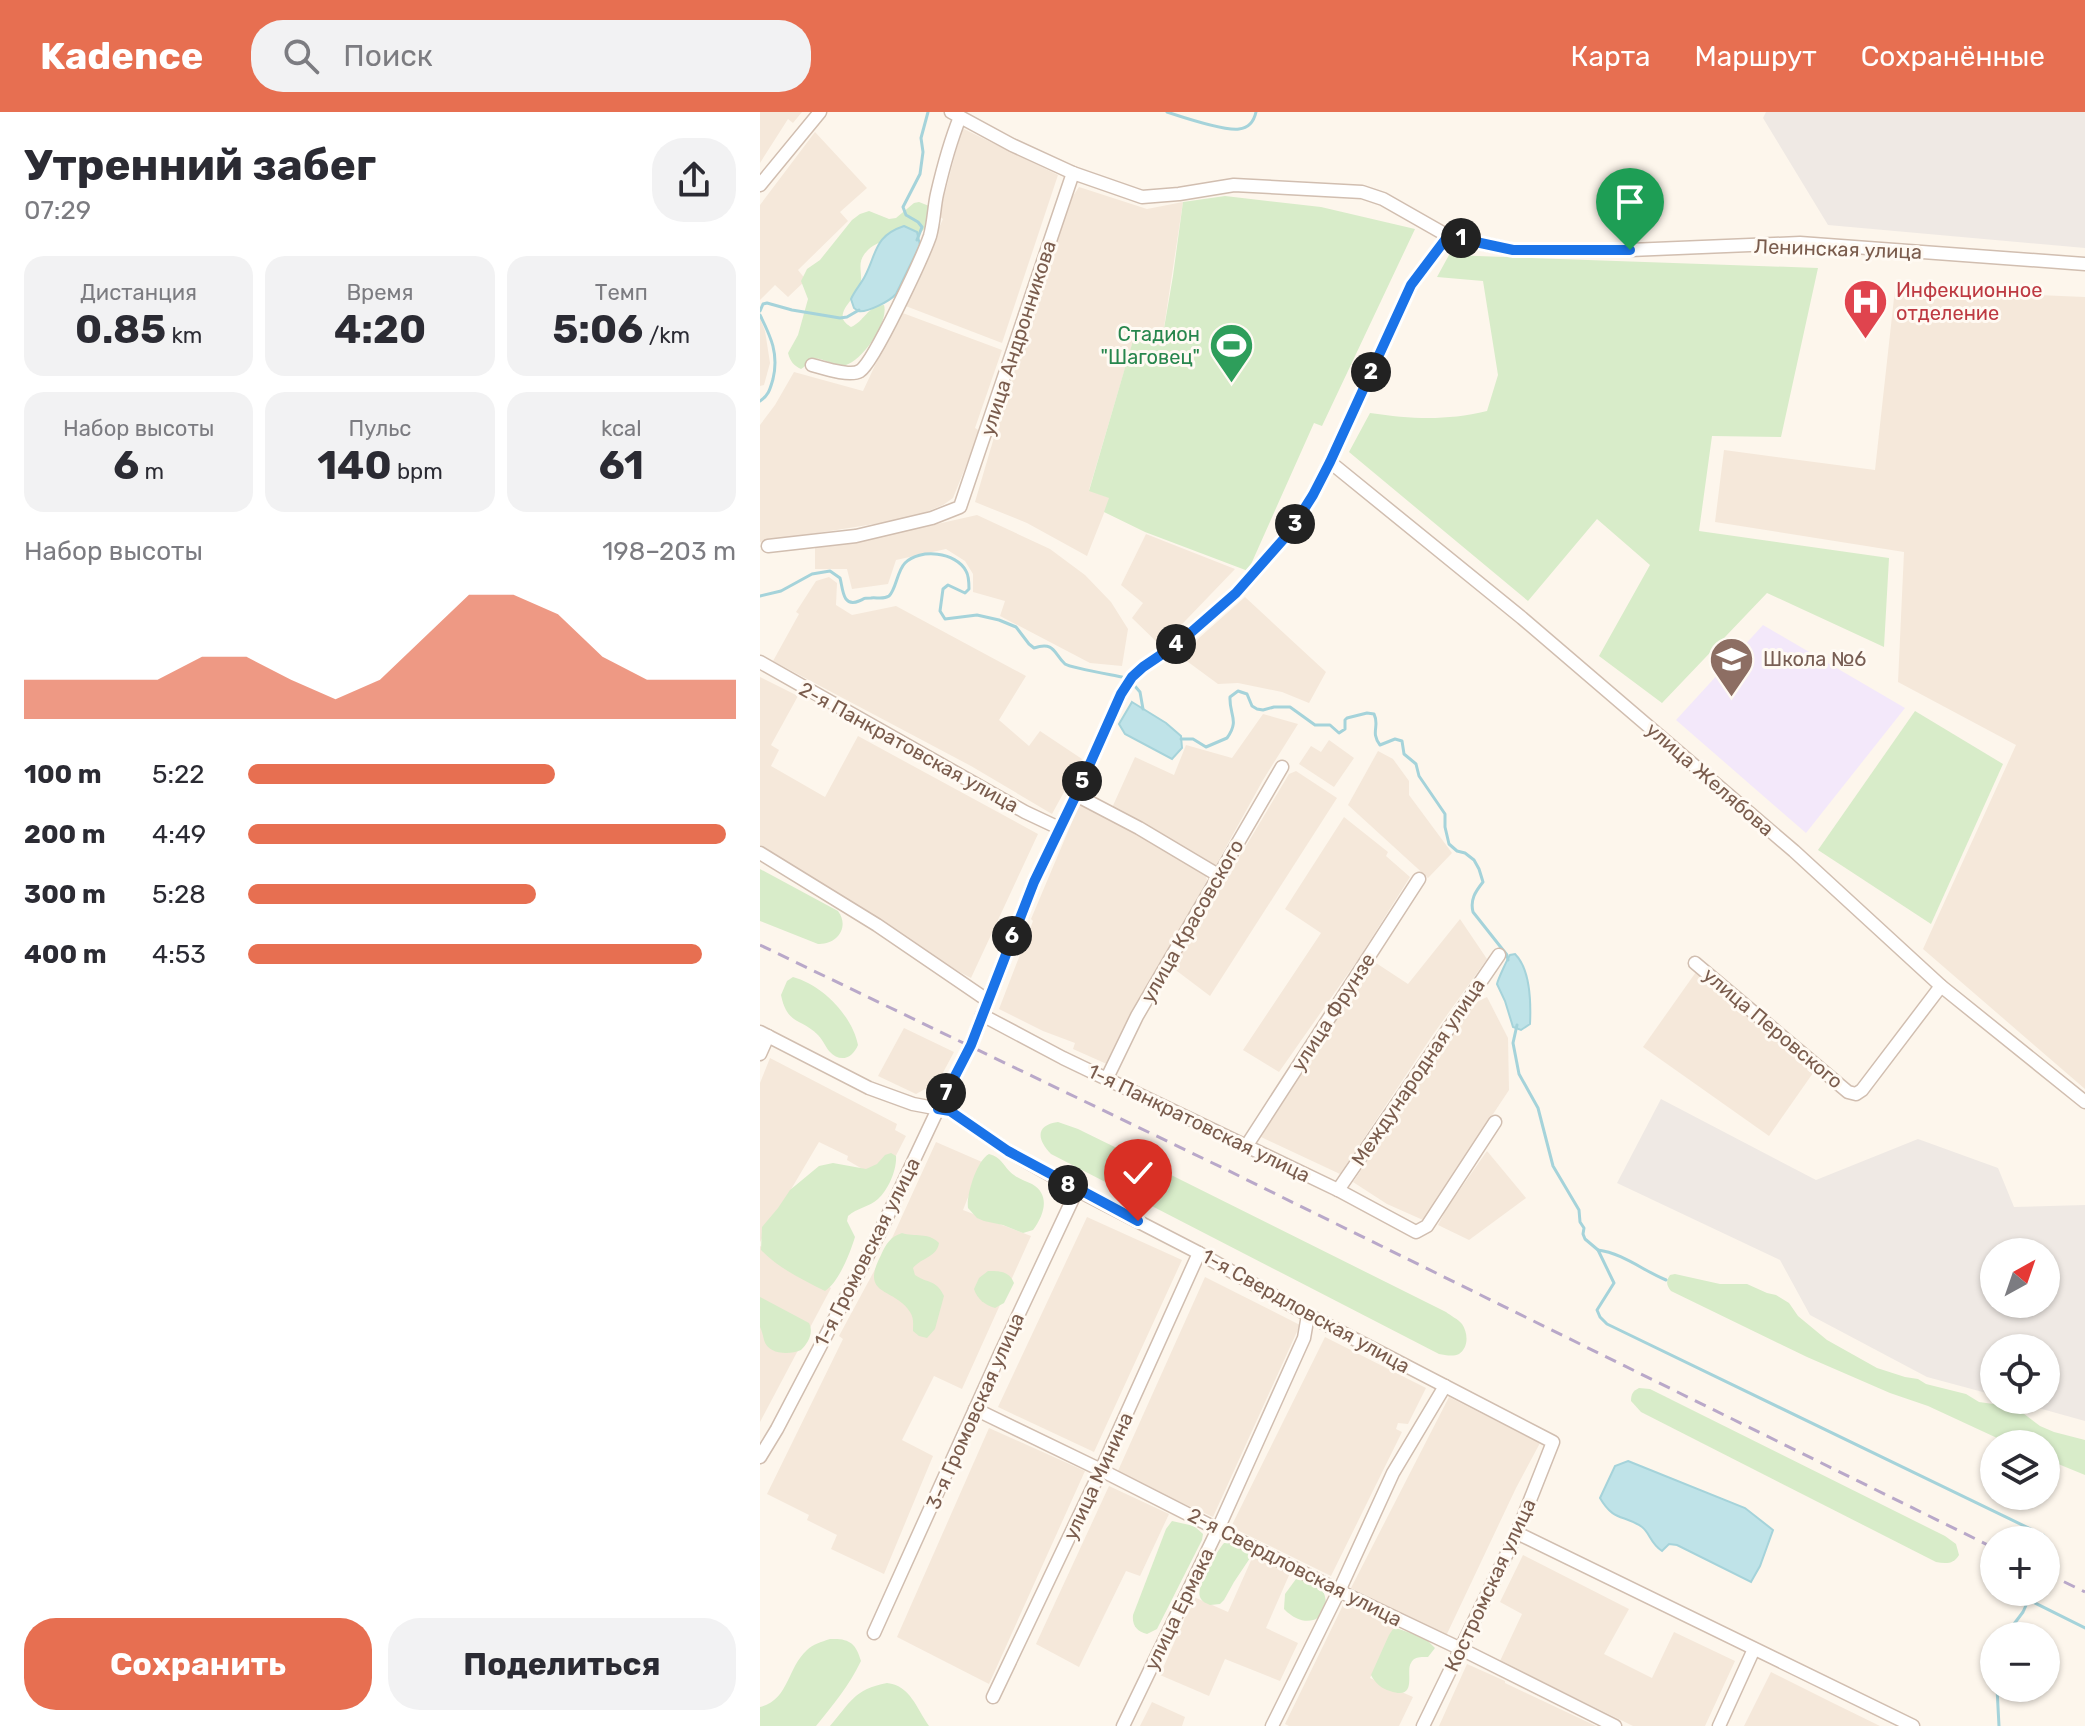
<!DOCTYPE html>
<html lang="ru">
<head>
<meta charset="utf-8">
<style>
  :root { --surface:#fff; --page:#f2f2f3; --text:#2b2b33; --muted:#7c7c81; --accent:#e76f51 }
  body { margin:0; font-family:Rubik,sans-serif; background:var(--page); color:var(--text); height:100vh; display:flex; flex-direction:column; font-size:30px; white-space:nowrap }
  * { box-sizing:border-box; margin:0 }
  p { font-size:26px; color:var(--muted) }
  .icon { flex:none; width:44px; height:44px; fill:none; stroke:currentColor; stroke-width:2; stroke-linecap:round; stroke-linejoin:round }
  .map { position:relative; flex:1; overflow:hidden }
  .details { display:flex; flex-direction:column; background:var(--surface); width:760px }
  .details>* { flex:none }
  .needle { width:52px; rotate:40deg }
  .controls { position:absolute; left:1220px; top:1126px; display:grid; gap:16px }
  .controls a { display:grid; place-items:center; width:80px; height:80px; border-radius:50%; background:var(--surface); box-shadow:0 2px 6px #0004; font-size:40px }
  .pin { position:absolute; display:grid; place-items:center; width:68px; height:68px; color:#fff; margin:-82px -34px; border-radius:50% 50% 50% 0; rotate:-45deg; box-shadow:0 0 8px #0007 }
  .pin .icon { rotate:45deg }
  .km { position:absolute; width:40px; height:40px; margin:-20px; border-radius:50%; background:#222; color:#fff; font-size:22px; line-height:40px; text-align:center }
  .round { display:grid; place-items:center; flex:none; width:84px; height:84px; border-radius:32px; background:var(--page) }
  .head { display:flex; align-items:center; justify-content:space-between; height:136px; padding:0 24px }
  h1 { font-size:44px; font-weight:700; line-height:60px }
  .stats { display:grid; grid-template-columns:repeat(3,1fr); gap:12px; height:136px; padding:8px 24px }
  .stats div { display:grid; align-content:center; border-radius:20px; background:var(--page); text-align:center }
  .stats b { font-size:40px; font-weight:700 }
  .stats small { font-size:22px; font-weight:400 }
  .stats p { font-size:22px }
  .chart { height:224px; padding:16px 24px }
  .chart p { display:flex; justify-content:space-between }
  .chart svg { width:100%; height:144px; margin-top:8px; fill:var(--accent); opacity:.7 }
  .button { display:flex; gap:16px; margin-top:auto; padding:16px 24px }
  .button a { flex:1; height:92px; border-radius:32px; background:var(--accent); color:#fff; font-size:32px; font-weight:700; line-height:92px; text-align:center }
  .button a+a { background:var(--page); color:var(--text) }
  ul { padding:0 24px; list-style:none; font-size:26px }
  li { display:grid; grid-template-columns:128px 96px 1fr; align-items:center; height:60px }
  li i { height:20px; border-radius:10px; background:var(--accent) }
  header { display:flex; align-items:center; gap:48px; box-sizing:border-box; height:112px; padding:0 40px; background:var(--accent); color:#fff }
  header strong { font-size:38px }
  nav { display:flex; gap:44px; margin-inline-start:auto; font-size:28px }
  .search { width:560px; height:72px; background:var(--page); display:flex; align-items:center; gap:20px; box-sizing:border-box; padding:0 28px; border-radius:32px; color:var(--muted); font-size:30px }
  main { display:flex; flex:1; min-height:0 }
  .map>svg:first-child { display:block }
</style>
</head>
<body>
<header>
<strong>Kadence</strong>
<div class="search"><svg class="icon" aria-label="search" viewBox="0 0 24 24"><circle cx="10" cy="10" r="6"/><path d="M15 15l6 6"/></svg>Поиск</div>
<nav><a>Карта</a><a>Маршрут</a><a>Сохранённые</a></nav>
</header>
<main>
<section class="details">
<div class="head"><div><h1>Утренний забег</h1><p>07:29</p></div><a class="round"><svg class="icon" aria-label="share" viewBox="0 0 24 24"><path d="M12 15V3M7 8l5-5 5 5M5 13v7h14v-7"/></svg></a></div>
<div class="stats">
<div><p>Дистанция</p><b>0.85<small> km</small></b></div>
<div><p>Время</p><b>4:20</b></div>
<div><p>Темп</p><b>5:06<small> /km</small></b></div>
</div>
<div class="stats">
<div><p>Набор высоты</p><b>6<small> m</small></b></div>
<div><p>Пульс</p><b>140<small> bpm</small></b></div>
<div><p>kcal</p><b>61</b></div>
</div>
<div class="chart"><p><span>Набор высоты</span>198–203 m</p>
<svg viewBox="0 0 160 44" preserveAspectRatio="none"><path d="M0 44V32L10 32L20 32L30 32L40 25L50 25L60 32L70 38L80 32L90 19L100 6L110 6L120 12L130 25L140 32L150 32L160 32V44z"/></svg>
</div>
<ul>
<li><b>100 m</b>5:22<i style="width:63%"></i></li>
<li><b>200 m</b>4:49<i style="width:98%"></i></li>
<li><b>300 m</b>5:28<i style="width:59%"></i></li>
<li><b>400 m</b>4:53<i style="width:93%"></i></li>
</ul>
<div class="button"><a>Сохранить</a><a>Поделиться</a></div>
</section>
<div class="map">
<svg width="1325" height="1614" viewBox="0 0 1325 1614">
  <rect width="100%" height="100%" fill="#fdf6ec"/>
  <!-- residential -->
  <g fill="#f5e8da">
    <path d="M0,0H42L33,11L28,7L0,51Z"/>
    <path d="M202,16L298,63L242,231L143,193L183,107L179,104Z"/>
    <path d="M55,20L107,76L80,100L88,109L38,158L46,168L28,185L15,173L0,188V93Z"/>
    <path d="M319,75L387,97L423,90L401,235L374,226L329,378L350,386L327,444L267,411L215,390L247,281L311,87Z"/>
    <path d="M1135,177L1325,185V977L1163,837L1256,633L1138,570L1144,440L955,410L964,338L1115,358Z"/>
    <path d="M140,200L242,238L215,316L220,319L193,386L183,393L152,406L0,430V313L15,293L34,260L103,279Z"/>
    <path d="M0,206L5,219L10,251L4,273L0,274Z"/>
    <path d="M217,403L290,437L325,463L351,490L368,517L362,554L330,551L240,504L245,489L213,480V462L205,449L186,437L136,448L128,472L92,477L87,457H55V435L115,426Z"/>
    <path d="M386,422L475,457L401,534L372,506L383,491L361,473Z"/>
    <path d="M69,465L77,471L76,493L92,503L136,494L266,564L239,608L269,634L280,619L322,647L292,702L211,654L13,549L39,502L36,500L56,469Z"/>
    <path d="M485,485L566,560L549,591L522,580L478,571L458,572L424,547L439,526Z"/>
    <path d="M0,565L38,584L11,633L19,638L11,654L65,685L98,624L278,722L211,866L196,858L0,733Z"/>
    <path d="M503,602L538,612L503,668L455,755L351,698L375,645L414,663L426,633L472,646Z"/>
    <path d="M569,628L594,646L574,675L539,652L551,634L561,640Z"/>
    <path d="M618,639L633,647L649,669V683L692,741L668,766L588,693Z"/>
    <path d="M536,659L577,686L450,884L413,856L529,662Z"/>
    <path d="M320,691L377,720L445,761L447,768L380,890L349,953L313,937L315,931L283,919L239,897L273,809L271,807Z"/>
    <path d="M584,705L628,740L626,744L650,765L599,846L519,960L483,938L561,821L525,797Z"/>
    <path d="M700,807L727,847L672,924L580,1062L501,1025L613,849L648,872Z"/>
    <path d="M936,860L1053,961L1009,1024L883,935Z"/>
    <path d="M727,885L748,926L749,978L663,1108L627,1092L593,1070L715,891Z"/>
    <path d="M144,916L194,940L178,970L156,982L118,964Z"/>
    <path d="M10,946L137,1012L135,1018L146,1024L123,1069L87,1048L88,1044L59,1030L0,1130V971Z"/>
    <path d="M176,1030L222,1050L203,1098L271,1124L202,1277L174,1264L142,1328L173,1344L124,1462L71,1437L77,1423L47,1408L49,1403L7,1382L83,1227L79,1224L133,1124Z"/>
    <path d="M727,1039L766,1086L709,1128L678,1113L687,1096Z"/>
    <path d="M327,1105L422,1148L334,1340L238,1295Z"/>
    <path d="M0,1134L71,1176L0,1310Z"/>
    <path d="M445,1165L540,1213L453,1405L357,1361Z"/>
    <path d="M565,1225L666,1276L648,1312L638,1311L636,1317L642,1320L571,1464L471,1415Z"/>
    <path d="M689,1285L780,1331L756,1376L686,1524L591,1476Z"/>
    <path d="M229,1316L325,1359L229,1572L137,1525Z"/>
    <path d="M349,1374L409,1402L380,1464L366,1459L319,1555L276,1532Z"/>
    <path d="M763,1443L869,1497L844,1542L892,1566L914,1520L975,1549L945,1614H873L740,1549L762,1502L740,1490Z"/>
    <path d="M493,1444L530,1461L506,1516L538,1531L520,1569L465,1547L449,1584L400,1563L434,1485L468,1500Z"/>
    <path d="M586,1487L636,1511L610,1566L653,1585L639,1614H529L525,1612Z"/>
    <path d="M707,1552L745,1569V1571L836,1614H679Z"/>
    <path d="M1011,1560L1073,1591L1120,1614H984Z"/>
    <path d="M392,1590L425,1605L422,1614H380Z"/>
  </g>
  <!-- industrial -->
  <g fill="#efe9e4" fill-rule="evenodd">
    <path d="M1006,0H1325V136L1068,113L1003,6Z"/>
    <path d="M901,987L1056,1068L1158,1027L1238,1056L1254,1095L1325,1093V1309L1250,1288H1286V1236H1234V1283L1167,1265L1050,1203L1020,1148L857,1071ZM1234,1140H1286V1192H1234Z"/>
  </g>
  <!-- education -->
  <path fill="#f3e8fa" d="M1003,513L1145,596L1046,721L916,608Z"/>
  <!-- green -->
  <g fill="#d8ecc9">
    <path d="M465,84L561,95L655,117L562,314L554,311L488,459L385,420L344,400L349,386L329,379L374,225L401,234L413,164L423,90Z"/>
    <path d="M159,90L169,94C175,138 128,116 107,139C95,151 104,161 100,174C97,184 80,196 83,207C84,210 88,213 91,215C104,210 108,193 124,193C129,210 103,248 86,253C75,256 59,242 50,248C47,251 45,255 41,257C34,254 30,249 28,241L38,223L48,187L41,169L47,157L60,148L92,108L100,102L109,99L129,107L136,106L154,91Z"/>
    <path d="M689,143L1058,156L1021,325L952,324L939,419L1129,446L1124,535L1007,481L902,591L839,544L890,453L837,407L768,489L589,340L610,301C652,307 685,309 727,299L738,263L723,169L677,165Z"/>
    <path d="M1155,599L1243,652L1171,812L1058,738Z"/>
    <path d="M0,757L78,799C90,815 77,833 58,832L0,809Z"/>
    <path d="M33,865C62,873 92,903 98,933C92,947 80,951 69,939C65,934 63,928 58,923C41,906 27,913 21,883L27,869Z"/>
    <path d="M298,1010L318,1017L371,1043L686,1200C691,1204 698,1207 702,1212C708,1221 709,1235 699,1242C693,1245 685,1243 679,1242L291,1042C277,1028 275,1013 298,1010Z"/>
    <path d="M131,1041L136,1044C137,1058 128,1078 118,1087C109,1095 97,1096 88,1104L87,1109L95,1125C90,1141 79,1170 65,1179C43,1168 18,1156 1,1138L2,1115L18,1096L30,1078L59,1054L73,1051L106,1057L117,1052L125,1043Z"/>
    <path d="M229,1042C242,1045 244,1056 254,1063C259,1067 266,1069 272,1072C291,1083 284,1103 273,1118L263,1121L243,1113L224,1109L217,1106L208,1096C206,1083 217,1048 229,1042Z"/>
    <path d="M142,1121C155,1125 168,1120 179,1131C177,1145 161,1146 153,1156L155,1163C168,1172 176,1167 184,1184L175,1217L167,1226L159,1224L153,1219C153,1212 154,1206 150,1200C134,1175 99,1185 121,1143C126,1132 130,1125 142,1121Z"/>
    <path d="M228,1159C240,1159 249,1159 254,1171L244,1191L235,1196C225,1193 217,1187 214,1177L219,1166Z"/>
    <path d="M915,1162L960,1172H987L1007,1181L1016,1183L1029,1191L1038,1204L1067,1228L1117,1256L1145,1265L1158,1267L1166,1272L1206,1282L1219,1290L1255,1295L1280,1314L1294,1320L1325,1328V1363L1286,1347V1332H1250L1168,1294L1130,1281L1047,1245L911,1179C906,1173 906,1169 910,1163Z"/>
    <path d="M0,1185L49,1211C54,1221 48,1231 41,1238C30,1243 8,1243 4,1228C3,1224 2,1219 0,1215Z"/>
    <path d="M879,1276L890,1277L1185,1424L1196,1432L1199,1443C1194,1452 1186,1452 1176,1450L881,1300L871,1289C871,1282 873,1279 879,1276Z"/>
    <path d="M412,1409L434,1414L443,1422L442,1428L397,1517L387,1522C377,1519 372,1514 373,1503L406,1417Z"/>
    <path d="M464,1431C476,1431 487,1434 490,1446L474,1470L464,1488L460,1492L450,1493C446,1491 442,1490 440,1485C436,1474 457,1439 464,1431Z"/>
    <path d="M536,1467L557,1470C581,1498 551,1525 524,1497L525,1482Z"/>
    <path d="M636,1516L665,1526L675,1536L668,1545C662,1545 654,1544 651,1551C645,1559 659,1589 630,1579C622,1577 615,1571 611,1563L629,1523L633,1517Z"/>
    <path d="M70,1527C89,1526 96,1531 101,1549C89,1574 73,1593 56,1614H0V1595C29,1588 27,1556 47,1538C53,1532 61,1530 70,1527Z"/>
    <path d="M127,1571C150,1573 157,1597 169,1614H70C90,1591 94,1577 127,1571Z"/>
  </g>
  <!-- water -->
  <g fill="#bfe3e8" stroke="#a5d3da" stroke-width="2">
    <path d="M144,114L157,120L160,133L136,182C130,189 107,201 98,199L94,196L91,187C95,178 101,172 105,164C117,141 114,124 144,114Z"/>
    <path d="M372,590L406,611L421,624L422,636L412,647L365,622L359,612Z"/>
    <path d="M755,842C770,857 771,891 770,912L761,918L753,915L745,889L737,872C738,867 748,846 750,843Z"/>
    <path d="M868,1349L985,1396L1013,1418L1000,1454L991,1470L917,1433L909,1432L902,1439C890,1431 890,1421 882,1415C863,1402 854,1410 840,1386L855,1354Z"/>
  </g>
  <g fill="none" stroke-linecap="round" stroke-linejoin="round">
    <!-- stream -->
    <g stroke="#a5d3da" stroke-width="3">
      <path d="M407,0C422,5 465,19 479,17C489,16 494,9 496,0"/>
      <path d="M157,128L162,115L158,110L146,103L143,95L160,62L163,40L161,26L168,0"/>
      <path d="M0,199L3,192L7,191L32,198L80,206L87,205L99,198"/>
      <path d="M0,203C11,225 19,242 13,267C10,277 9,283 0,289"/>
      <path d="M0,484L21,479L52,462L70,459L80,466C83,476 82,496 99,489C107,486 101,486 111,486C116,485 123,488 129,484C136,478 137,459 145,451C160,436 196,440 206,459C209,464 209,471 209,477L205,481L188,473L183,477L180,499L185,507L217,503L239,508L256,515L269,532L274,536C295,529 294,542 305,552C311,556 353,563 362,565"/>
      <path d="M374,573L380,580L383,597"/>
      <path d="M421,627H433L446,635L467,626C480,608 469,603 470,585L478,579L487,582L492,594L497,597L503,598L514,595H530L555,613H570L579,621L585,617V608L587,606L607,601L614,602C620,614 610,620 620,633L635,627L642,629L644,642L656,652L659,664L685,702V715L689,732L697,739L705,741L714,748L719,757L723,770C715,780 710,788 713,800L747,843L748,848"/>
      <path d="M757,913L753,931L759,962L778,996L793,1054L819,1098L820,1110L824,1116L823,1122L825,1127L838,1138L854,1171L837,1198L840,1205L847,1212L1283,1423L1291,1433L1286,1443"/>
      <path d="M838,1138C862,1141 884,1159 906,1168"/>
      <path d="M1269,1488L1325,1516"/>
      <path d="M1245,1524L1263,1500L1272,1480"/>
      <path d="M1237,1576L1239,1614"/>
    </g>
    <defs>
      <g id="minor">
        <path d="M191,0L252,33L313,61L382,85L419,82L474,73L602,80L623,87L688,124L753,138H870L1040,131L1325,152"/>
        <path d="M0,73L60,0"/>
        <path d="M52,253C63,256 90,265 100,259C114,250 163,144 170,124C174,110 174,95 177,82C183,56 190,30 200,5"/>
        <path d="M570,350L762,506L1034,739L1181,874L1325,990"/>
        <path d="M8,434L96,424L172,406L200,395L313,61"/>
        <path d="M0,550L265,700L299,716"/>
        <path d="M316,683L379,716L458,763"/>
        <path d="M0,741L117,813L227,888"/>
        <path d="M935,851L1088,980L1096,982L1102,978L1181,874"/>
        <path d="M222,903L303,946L578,1078L656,1120L667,1114L735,1010"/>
        <path d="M0,920L109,976L153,992L190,999L248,1039L317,1078L439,1141L548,1203L793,1330L757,1421L663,1614"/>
        <path d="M0,942L8,924"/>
        <path d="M347,966L377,904L522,655"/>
        <path d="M487,1033L659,767"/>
        <path d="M578,1078L739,843"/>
        <path d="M215,1297L341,1358L579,1479L701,1537L855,1614"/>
        <path d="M0,1345L17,1317L119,1122L178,997L211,933L274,770L316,683L361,582L372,565L383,555L420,530L476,481L529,421L553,383L570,350L651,173L688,124"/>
        <path d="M757,1421L1153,1614"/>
        <path d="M114,1521L240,1242L317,1078"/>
        <path d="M233,1585L341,1358L439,1141"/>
        <path d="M363,1614L458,1417L544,1226L548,1203"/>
        <path d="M512,1614L579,1479L633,1361L685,1274"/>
        <path d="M959,1614L994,1537"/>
      </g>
    </defs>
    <!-- minor casing -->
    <use href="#minor" stroke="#d1beb0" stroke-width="15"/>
    <!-- minor -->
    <use href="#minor" stroke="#fff" stroke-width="12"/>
    <!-- rail -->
    <g stroke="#b9a8c9" stroke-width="3" stroke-dasharray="12 8" stroke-linecap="butt">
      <path d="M0,833L465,1057L1234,1436"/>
      <path d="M1286,1461L1325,1480"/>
    </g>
  </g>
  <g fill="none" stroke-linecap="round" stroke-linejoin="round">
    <defs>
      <path id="route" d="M378,1109L248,1039L190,999L178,997L211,933L274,770L316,683L361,582L372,565L383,555L420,530L476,481L529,421L553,383L570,350L651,173L688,124L753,138H870"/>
    </defs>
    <!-- route casing -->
    <use href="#route" stroke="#fff" stroke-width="16"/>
    <!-- route -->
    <use href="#route" stroke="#1a73e8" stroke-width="10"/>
  </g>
  <!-- icons -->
  <defs>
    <symbol id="hospital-pin" viewBox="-11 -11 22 30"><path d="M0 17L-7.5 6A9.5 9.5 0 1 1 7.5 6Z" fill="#e0444e" stroke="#fffaf3"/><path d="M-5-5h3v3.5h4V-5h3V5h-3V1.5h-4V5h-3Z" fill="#fff"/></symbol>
    <symbol id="stadium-pin" viewBox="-11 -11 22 30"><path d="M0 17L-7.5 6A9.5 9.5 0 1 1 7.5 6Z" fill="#2e9e5b" stroke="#fffaf3"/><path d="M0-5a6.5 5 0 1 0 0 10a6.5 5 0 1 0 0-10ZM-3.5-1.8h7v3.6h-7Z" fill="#fff"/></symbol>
    <symbol id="school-pin" viewBox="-11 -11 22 30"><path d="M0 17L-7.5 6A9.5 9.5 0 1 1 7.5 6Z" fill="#8d6e63" stroke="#fffaf3"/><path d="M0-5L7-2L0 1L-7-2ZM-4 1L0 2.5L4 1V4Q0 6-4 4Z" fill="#fff"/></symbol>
  </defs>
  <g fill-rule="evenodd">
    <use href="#hospital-pin" x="1080" y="164" width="51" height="69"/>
    <use href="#stadium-pin" x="446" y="208" width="51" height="69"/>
    <use href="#school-pin" x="946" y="522" width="51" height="69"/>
  </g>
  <g text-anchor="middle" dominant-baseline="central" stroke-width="6" stroke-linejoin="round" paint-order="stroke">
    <!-- street labels -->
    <g font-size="20" fill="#7a5c4d" stroke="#fffaf3">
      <text transform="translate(1078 137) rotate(2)">Ленинская улица</text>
      <text transform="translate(258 226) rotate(-72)">улица Андронникова</text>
      <text transform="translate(149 635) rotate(29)">2-я Панкратовская улица</text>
      <text transform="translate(950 667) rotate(41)">улица Желябова</text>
      <text transform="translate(432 809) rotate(-60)">улица Красовского</text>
      <text transform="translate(573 900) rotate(-57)">улица Фрунзе</text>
      <text transform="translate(1013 916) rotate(40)">улица Перовского</text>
      <text transform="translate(658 960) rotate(-56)">Международная улица</text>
      <text transform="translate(439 1011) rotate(26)">1-я Панкратовская улица</text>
      <text transform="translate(107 1140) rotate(-63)">1-я Громовская улица</text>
      <text transform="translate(546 1199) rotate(29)">1-я Свердловская улица</text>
      <text transform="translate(215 1299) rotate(-66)">3-я Громовская улица</text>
      <text transform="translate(338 1364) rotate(-65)">улица Минина</text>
      <text transform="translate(535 1455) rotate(27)">2-я Свердловская улица</text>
      <text transform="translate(730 1473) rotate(-65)">Костромская улица</text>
      <text transform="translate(419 1497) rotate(-64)">улица Ермака</text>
    </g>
    <!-- health labels -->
    <g font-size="20" fill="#be3a42" stroke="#fffaf3" text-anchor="start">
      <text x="1136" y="178">Инфекционное<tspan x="1136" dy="23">отделение</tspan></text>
    </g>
    <!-- leisure labels -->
    <g font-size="20" fill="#27864d" stroke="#fffaf3" text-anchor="end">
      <text x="440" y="222">Стадион<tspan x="440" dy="23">"Шаговец"</tspan></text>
    </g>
    <!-- education labels -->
    <g font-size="20" fill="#785e54" stroke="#fffaf3" text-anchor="start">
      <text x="1003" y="547">Школа №6</text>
    </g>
  </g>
</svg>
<div class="controls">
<a><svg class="needle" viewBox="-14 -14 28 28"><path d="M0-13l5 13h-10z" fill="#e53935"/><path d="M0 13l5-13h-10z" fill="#7c7c81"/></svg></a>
<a><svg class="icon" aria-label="locate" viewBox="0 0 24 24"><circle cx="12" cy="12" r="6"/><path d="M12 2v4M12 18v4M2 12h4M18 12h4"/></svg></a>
<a><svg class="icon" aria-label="layers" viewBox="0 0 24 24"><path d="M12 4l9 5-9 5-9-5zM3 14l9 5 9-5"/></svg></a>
<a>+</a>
<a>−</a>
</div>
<div class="pin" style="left:870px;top:138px;background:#1e9e55"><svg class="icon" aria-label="arrive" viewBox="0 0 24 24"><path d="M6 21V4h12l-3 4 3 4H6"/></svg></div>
<div class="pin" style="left:378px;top:1109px;background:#d93025"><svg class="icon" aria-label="check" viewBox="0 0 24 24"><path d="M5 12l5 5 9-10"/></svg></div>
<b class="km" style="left:701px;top:126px">1</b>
<b class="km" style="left:611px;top:260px">2</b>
<b class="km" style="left:535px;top:412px">3</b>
<b class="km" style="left:416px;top:532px">4</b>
<b class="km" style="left:322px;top:669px">5</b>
<b class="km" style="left:252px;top:824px">6</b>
<b class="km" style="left:186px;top:981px">7</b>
<b class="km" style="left:308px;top:1073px">8</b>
</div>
</main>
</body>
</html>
